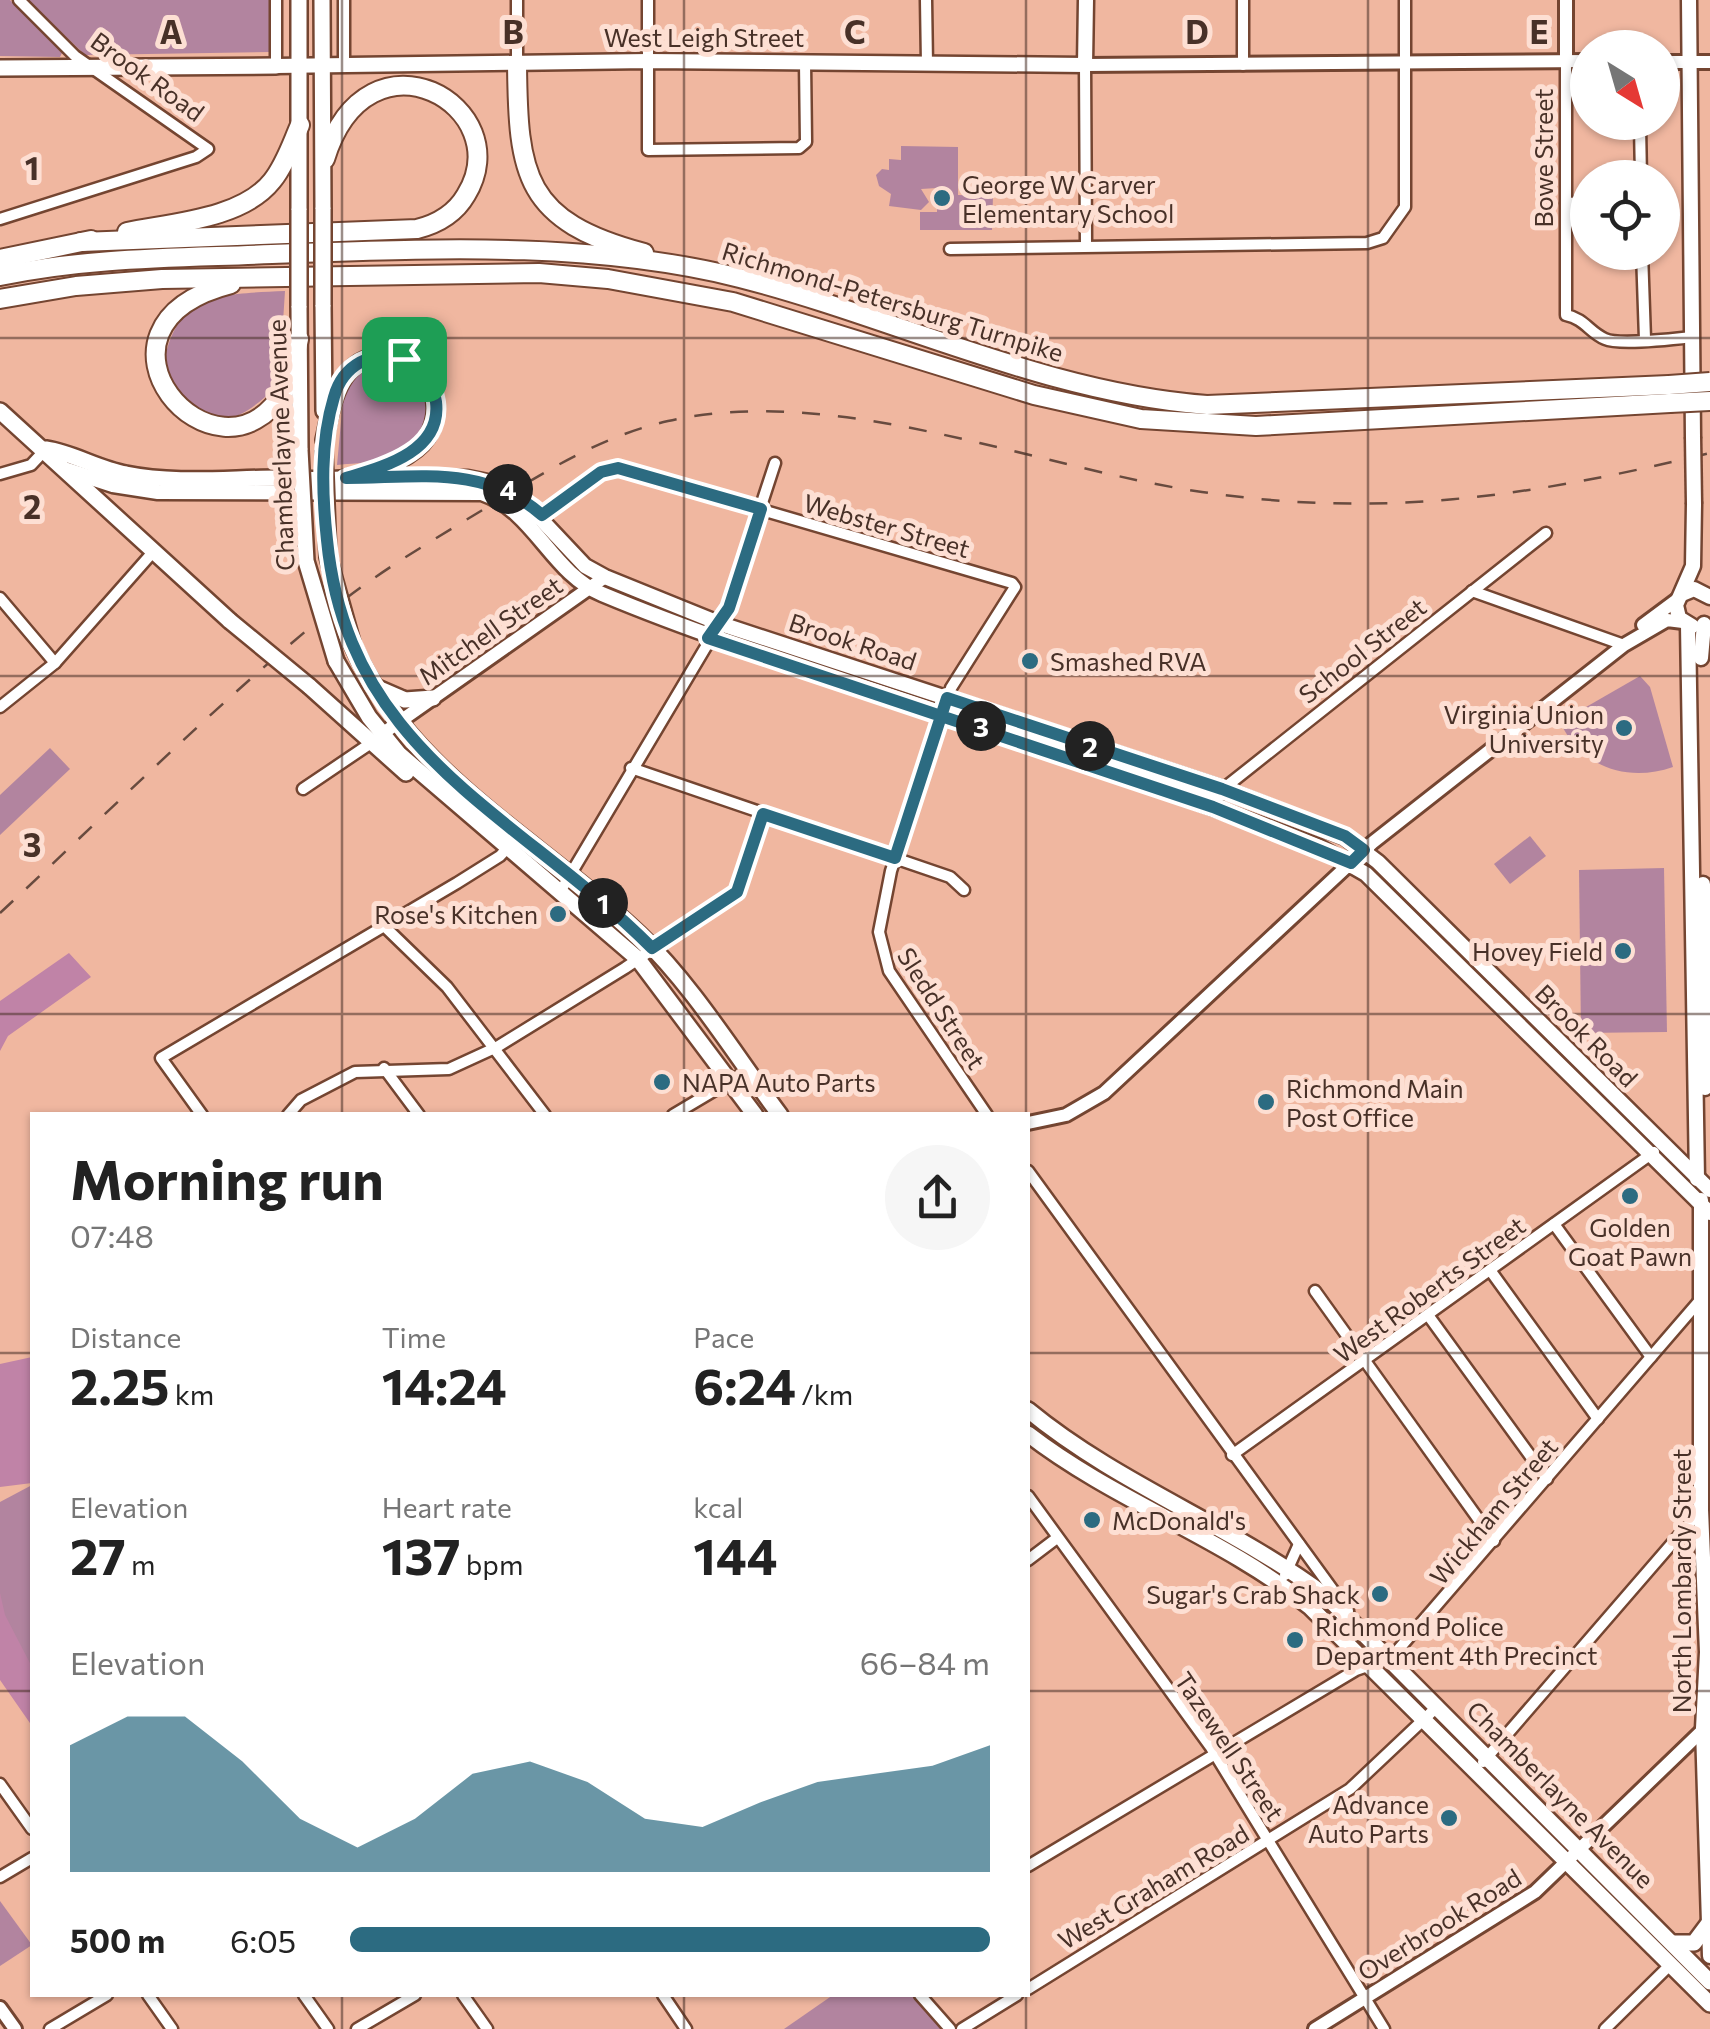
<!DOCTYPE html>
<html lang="en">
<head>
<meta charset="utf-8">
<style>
  :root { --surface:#fff; --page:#f6f6f6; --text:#222; --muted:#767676; --accent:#2c6b81 }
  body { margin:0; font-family:Commissioner,sans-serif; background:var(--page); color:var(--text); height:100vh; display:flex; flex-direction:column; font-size:38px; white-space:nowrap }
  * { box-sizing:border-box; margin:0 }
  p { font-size:32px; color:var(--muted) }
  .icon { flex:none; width:55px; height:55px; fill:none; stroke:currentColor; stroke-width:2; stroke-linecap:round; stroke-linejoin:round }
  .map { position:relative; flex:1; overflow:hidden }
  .drawer { position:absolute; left:30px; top:1112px; width:1000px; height:885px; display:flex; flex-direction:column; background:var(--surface); border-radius:0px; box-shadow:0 2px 8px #0004 }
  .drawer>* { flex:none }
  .needle { width:65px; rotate:143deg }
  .tools { position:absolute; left:1570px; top:30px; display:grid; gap:20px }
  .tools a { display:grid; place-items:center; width:110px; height:110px; border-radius:50%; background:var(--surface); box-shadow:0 2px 8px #0004; font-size:50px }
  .pin { position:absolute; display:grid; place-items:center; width:85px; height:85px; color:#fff; margin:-42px; border-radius:20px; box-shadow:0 5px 15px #0006 }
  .km { position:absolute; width:50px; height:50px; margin:-25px; border-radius:50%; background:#222; color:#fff; font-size:28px; line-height:50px; text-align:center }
  .round { display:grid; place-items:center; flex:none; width:105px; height:105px; border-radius:52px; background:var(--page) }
  .headline { display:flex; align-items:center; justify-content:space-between; height:170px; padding:0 40px }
  h1 { font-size:55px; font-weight:700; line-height:75px }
  .stats { display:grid; grid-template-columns:repeat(3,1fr); gap:15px; height:170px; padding:10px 40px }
  .stats div { display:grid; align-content:center }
  .stats b { font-size:50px; font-weight:700 }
  .stats small { font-size:28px; font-weight:400 }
  .stats p { font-size:28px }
  .chart { height:280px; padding:20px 40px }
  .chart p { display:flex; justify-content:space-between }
  .chart svg { width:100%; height:180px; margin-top:10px; fill:var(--accent); opacity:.7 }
  ul { padding:0 40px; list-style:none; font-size:32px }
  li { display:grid; grid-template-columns:160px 120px 1fr; align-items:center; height:75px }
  li i { height:25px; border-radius:12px; background:var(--accent) }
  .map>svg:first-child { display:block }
</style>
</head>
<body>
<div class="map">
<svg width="1710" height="2029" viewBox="0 0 1710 2029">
  <rect width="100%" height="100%" fill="#f0b7a0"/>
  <!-- green -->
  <g fill="#b2849f">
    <path d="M0,0H10L62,53L60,57L0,56Z"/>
    <path d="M28,0H269L270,52L85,55Z"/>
    <path d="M901,146L958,147V195L993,196L992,230H920V212H937V188L921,189L929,202L921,210L889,206L891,194L879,186L876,175L882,169L889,170V159L901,160Z"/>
    <path d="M285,291L279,384C228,435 202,430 163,371C173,293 218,294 285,291Z"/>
    <path d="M381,362C419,366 448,407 417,440C395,464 363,462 337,465L343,400L351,377Z"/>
    <path d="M1640,676L1650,687L1673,767C1627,783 1581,767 1560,722Z"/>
    <path d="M50,748L70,769L0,835V795Z"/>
    <path d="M1530,836L1546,856L1510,884L1494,864Z"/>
    <path d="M1664,868L1667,1032L1581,1033L1579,870Z"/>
    <path d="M32,1485V1699L0,1655V1502Z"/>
    <path d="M0,1901L32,1945L0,1966Z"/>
    <path d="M833,1995H913L943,2029H784Z"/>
  </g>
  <!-- forest -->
  <g fill="#c083a7">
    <path d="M69,953L91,977L8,1036L0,1051V1001Z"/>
    <path d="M32,1357V1483L0,1487V1364Z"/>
    <path d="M0,1593L5,1615L32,1667V1726L0,1680Z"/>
  </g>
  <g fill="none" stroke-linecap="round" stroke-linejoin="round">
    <defs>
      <g id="minor">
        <path d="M276,0V66"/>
        <path d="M344,0V66"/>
        <path d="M517,0V63"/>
        <path d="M648,0V150L799,148L806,142L805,63"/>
        <path d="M926,0L927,64"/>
        <path d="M1243,0V65"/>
        <path d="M1566,61V315C1585,319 1589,332 1605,339C1618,345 1675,339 1692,337"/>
        <path d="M1085,65L1086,245"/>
        <path d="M1640,126L1641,178"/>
        <path d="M1566,203L1588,202"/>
        <path d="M0,219L196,157L208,149L75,56L19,0"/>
        <path d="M950,249L1367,243L1383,238L1405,207V0"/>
        <path d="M1642,252L1645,339"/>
        <path d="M0,474L31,465L46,449"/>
        <path d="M533,521L601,472L618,468L1012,583L1015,587L951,688L891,871L879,932L889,971L987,1115"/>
        <path d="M1472,591L1624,645"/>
        <path d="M0,598L55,663"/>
        <path d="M0,707L55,663L153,552"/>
        <path d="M631,768L950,877L964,890"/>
        <path d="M303,789L377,739"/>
        <path d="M1213,807L1223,789L1546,533"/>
        <path d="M560,892L726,613L775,463"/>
        <path d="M384,926L447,987L545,1115"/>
        <path d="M384,1068L419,1115"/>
        <path d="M202,1115L161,1058L457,883L500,856L519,835"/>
        <path d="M288,1115L301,1100L355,1072L449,1069L497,1047L625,968L737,892L763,814"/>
        <path d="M673,1115L747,1071"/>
        <path d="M1028,1171L1348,1611"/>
        <path d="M1554,1224L1651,1357"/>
        <path d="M1490,1270L1598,1419"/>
        <path d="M1315,1291L1494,1541"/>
        <path d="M1428,1315L1547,1479"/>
        <path d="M1232,1455L1654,1152"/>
        <path d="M1028,1496L1210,1746L1384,2029"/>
        <path d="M1028,1560L1057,1538"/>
        <path d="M1285,1575L1299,1544"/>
        <path d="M1483,1762L1701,1510"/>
        <path d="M0,1784L32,1829"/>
        <path d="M1028,1866L1356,1670L1391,1658L1701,1299"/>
        <path d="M0,1877L32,1858"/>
        <path d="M1028,1989L1350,1789L1438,1706"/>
        <path d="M148,1995L172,2029"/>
        <path d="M304,1995L328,2029"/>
        <path d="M463,1995L487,2029"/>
        <path d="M663,1995L686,2029"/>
        <path d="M920,1995L950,2029"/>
        <path d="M50,2029L107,1995"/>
        <path d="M357,2029L415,1995"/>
        <path d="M962,2029L1017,1995"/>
        <path d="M1605,2029L1670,1965"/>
      </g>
      <g id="tertiary">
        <path d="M1566,0V61"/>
        <path d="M1662,62H1710"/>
        <path d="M1085,65L1588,61"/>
        <path d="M1643,625L1678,599"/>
        <path d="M382,734L605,577"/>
        <path d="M1028,1123L1066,1115L1104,1093L1372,843L1624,645L1667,620L1683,622"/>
        <path d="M0,2008L15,2029"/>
        <path d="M1315,2029L1535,1892L1706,1727"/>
      </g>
      <g id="secondary">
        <path d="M1689,0L1693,437"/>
        <path d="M276,66L648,61L1085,65L1086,0"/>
        <path d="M67,470L113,485L158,492L482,493C535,511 551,573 602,594C712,640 825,674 939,712C1067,754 1193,799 1319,847L1366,874L1710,1213"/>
        <path d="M361,478H468L493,483L518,495L585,566L605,577L721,624L1223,789L1345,837L1378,862L1710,1190"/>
        <path d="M1682,594L1694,589L1710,597"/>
        <path d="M1688,625L1697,1179"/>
        <path d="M1692,626L1679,618L1676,605L1693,566L1694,504"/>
        <path d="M1701,658L1704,624"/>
        <path d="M1703,884L1705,1088"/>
        <path d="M1701,1200V1510L1707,1652L1703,1728L1710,1956"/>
      </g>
      <g id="primary">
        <path d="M322,0L323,209"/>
        <path d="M0,68L276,66"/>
        <path d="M299,210V0"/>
        <path d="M323,305L324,411"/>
        <path d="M299,306L300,450"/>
        <path d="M0,411L230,621"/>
        <path d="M46,449C73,453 98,469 126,474C175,484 228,478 278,478C300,478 325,482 346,478C370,474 406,461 422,444C451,412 430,352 384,355C338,358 332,404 324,440"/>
        <path d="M353,646C412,777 540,839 640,935C694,987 735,1055 780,1115"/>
        <path d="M336,661L369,717L399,754L638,959L755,1115"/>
        <path d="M309,686L406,773"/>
        <path d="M375,687L405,700L433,698"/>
        <path d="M1028,1410C1119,1485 1231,1525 1326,1596L1710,1982"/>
        <path d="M1028,1434C1116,1502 1223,1537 1310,1607L1710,2004"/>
        <path d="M1673,1943H1694L1709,1923"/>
      </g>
      <g id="motorway">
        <path d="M517,63C518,176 524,221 644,253"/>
        <path d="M127,232C171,223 242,219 272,181C285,165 292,143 300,125"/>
        <path d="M81,242L417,229C437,224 455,214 466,195C520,107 368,19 325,159"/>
        <path d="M0,259L91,240"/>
        <path d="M0,276C90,257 181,258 272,254C426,249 589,240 740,278C896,318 1046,393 1207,405L1669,385"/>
        <path d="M231,284C64,327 217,501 284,391C293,376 295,357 299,339"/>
        <path d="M0,299L76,286L162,279L539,273L608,279L733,302L1034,395L1141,419L1256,426L1670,403"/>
      </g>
    </defs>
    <!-- minor casing -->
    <use href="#minor" stroke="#744531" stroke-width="15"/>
    <!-- tertiary casing -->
    <use href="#tertiary" stroke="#744531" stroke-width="18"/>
    <!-- secondary casing -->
    <use href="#secondary" stroke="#744531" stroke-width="19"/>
    <!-- primary casing -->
    <use href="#primary" stroke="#744531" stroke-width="20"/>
    <!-- motorway casing -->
    <use href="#motorway" stroke="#744531" stroke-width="22"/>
    <!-- minor -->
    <use href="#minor" stroke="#fff" stroke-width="10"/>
    <!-- tertiary -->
    <use href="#tertiary" stroke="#fff" stroke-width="12"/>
    <!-- secondary -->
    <use href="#secondary" stroke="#fff" stroke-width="14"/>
    <!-- primary -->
    <use href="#primary" stroke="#fff" stroke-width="15"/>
    <!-- motorway -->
    <use href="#motorway" stroke="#fff" stroke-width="18"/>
    <!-- rail -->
    <path stroke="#684b3f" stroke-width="2.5" stroke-dasharray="18 18" stroke-linecap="butt" d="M0,913C109,812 215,705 330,611C379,571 435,539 489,506C546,471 602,436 668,421C838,383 1032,467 1202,492C1385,519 1532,496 1710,453"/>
    <defs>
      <path id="secondary-bridge" d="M1693,437L1694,504"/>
      <g id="primary-bridge">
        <path d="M299,210V306"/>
        <path d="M323,305V209"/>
        <path d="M300,450L306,561L336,661"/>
        <path d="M324,450L328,557L353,646"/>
        <path d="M230,621L309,686"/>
      </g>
      <g id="motorway-bridge">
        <path d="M1669,385L1710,382"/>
        <path d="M1670,403L1710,401"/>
      </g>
    </defs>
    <!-- secondary-bridge casing -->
    <use href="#secondary-bridge" stroke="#744531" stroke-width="19" stroke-linecap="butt"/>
    <!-- primary-bridge casing -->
    <use href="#primary-bridge" stroke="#744531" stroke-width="20" stroke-linecap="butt"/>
    <!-- motorway-bridge casing -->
    <use href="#motorway-bridge" stroke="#744531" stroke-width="22" stroke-linecap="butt"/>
    <!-- secondary-bridge -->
    <use href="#secondary-bridge" stroke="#fff" stroke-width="14"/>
    <!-- primary-bridge -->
    <use href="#primary-bridge" stroke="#fff" stroke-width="15"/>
    <!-- motorway-bridge -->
    <use href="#motorway-bridge" stroke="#fff" stroke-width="18"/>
  </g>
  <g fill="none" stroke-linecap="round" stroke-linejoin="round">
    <defs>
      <path id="route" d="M404,359C372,349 343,365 334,397C320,443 322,494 327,540C348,755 519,814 652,948L737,892L763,814L895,858C912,805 929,752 947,698L1222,789L1345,836L1364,850L1351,863L1213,807L708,638L729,608L761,509L618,468L601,472L542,515C484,464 418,478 346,478C382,467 442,452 436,402C433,382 422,369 404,359"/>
    </defs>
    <!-- route casing -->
    <use href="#route" stroke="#fff" stroke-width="20"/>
    <!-- route -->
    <use href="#route" stroke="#2c6b81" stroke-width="12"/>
  </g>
  <!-- grid -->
  <path fill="none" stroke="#483128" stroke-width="2.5" stroke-opacity="0.55" d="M342,0V1115M684,0V1115M1026,0V1115M1368,0V2029M0,338H1710M0,676H1710M0,1014H1710M0,1353H32M1028,1353H1710M0,1691H32M1028,1691H1710M342,1995V2029M684,1995V2029M1026,1995V2029"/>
  <!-- markers -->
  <g fill="#2c6b81" stroke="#fddfd3" stroke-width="4">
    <circle cx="942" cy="198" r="10"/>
    <circle cx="1030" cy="661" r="10"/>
    <circle cx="1624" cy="728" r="10"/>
    <circle cx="558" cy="914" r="10"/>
    <circle cx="1623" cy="951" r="10"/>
    <circle cx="662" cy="1082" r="10"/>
    <circle cx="1266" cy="1102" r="10"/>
    <circle cx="1630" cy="1196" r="10"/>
    <circle cx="1092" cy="1520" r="10"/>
    <circle cx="1380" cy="1594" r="10"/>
    <circle cx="1295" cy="1640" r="10"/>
    <circle cx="1449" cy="1818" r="10"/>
  </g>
  <g text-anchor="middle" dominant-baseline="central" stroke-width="10" stroke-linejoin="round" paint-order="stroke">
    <!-- street labels -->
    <g font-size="25" fill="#483128" stroke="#fddfd3">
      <text x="704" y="37">West Leigh Street</text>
      <text transform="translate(148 76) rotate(36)">Brook Road</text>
      <text transform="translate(1543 158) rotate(-90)">Bowe Street</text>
      <text transform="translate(893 301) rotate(17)">Richmond-Petersburg Turnpike</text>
      <text transform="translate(280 445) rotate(-92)">Chamberlayne Avenue</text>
      <text transform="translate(887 525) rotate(16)">Webster Street</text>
      <text transform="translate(490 630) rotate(-35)">Mitchell Street</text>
      <text transform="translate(853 641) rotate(18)">Brook Road</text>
      <text transform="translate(1362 650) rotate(-38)">School Street</text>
      <text transform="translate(942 1008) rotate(57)">Sledd Street</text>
      <text transform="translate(1587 1035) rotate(45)">Brook Road</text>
      <text transform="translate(1429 1289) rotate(-36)">West Roberts Street</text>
      <text transform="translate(1493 1511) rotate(-50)">Wickham Street</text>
      <text transform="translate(1681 1581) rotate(-90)">North Lombardy Street</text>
      <text transform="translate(1230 1746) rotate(56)">Tazewell Street</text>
      <text transform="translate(1561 1794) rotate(45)">Chamberlayne Avenue</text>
      <text transform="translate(1153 1886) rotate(-31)">West Graham Road</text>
      <text transform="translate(1439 1924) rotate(-32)">Overbrook Road</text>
    </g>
    <!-- poi labels -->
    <g font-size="25" fill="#483128" stroke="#fddfd3" text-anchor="start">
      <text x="962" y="184">George W Carver<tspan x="962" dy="29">Elementary School</tspan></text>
      <text x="1050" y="661">Smashed RVA</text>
      <text x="1604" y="714" text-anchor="end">Virginia Union<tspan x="1604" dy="29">University</tspan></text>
      <text x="538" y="914" text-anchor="end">Rose's Kitchen</text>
      <text x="1603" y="951" text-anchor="end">Hovey Field</text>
      <text x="682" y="1082">NAPA Auto Parts</text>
      <text x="1286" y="1088">Richmond Main<tspan x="1286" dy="29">Post Office</tspan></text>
      <text x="1630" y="1227" text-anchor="middle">Golden<tspan x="1630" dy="29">Goat Pawn</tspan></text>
      <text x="1112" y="1520">McDonald's</text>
      <text x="1360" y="1594" text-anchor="end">Sugar's Crab Shack</text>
      <text x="1315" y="1626">Richmond Police<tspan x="1315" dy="29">Department 4th Precinct</tspan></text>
      <text x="1429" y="1804" text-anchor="end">Advance<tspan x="1429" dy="29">Auto Parts</tspan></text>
    </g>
  </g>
  <g font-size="32" text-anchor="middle" font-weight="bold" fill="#483128" stroke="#fddfd3" stroke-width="10" stroke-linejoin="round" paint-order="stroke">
    <text x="171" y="44">A</text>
    <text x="513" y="44">B</text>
    <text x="855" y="44">C</text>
    <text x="1197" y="44">D</text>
    <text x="1539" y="44">E</text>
    <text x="32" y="180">1</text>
    <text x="32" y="519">2</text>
    <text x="32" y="857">3</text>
  </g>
</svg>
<div class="tools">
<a><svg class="needle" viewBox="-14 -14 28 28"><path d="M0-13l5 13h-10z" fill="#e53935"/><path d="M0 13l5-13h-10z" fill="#767676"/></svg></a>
<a><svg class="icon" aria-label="locate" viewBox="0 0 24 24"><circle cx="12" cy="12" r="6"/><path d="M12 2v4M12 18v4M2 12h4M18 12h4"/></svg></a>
</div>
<div class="pin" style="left:404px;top:359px;background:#1e9e55"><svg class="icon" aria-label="arrive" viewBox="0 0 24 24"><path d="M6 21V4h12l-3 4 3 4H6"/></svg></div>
<b class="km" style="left:603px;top:903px">1</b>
<b class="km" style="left:1090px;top:746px">2</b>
<b class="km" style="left:981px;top:726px">3</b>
<b class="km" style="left:508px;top:489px">4</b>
<section class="drawer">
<div class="headline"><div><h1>Morning run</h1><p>07:48</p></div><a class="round"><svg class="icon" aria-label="share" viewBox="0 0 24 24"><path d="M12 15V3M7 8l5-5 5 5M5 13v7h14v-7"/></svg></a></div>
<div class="stats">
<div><p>Distance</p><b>2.25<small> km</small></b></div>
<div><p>Time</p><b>14:24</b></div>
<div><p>Pace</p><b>6:24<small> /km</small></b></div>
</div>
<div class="stats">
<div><p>Elevation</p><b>27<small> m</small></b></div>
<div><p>Heart rate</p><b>137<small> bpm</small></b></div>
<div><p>kcal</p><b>144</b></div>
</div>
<div class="chart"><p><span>Elevation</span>66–84 m</p>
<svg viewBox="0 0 160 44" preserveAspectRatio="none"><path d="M0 44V13L10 6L20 6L30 17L40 31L50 38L60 31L70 20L80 17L90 22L100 31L110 33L120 27L130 22L140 20L150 18L160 13V44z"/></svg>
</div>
<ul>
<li><b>500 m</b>6:05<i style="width:100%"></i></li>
</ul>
</section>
</div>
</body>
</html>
